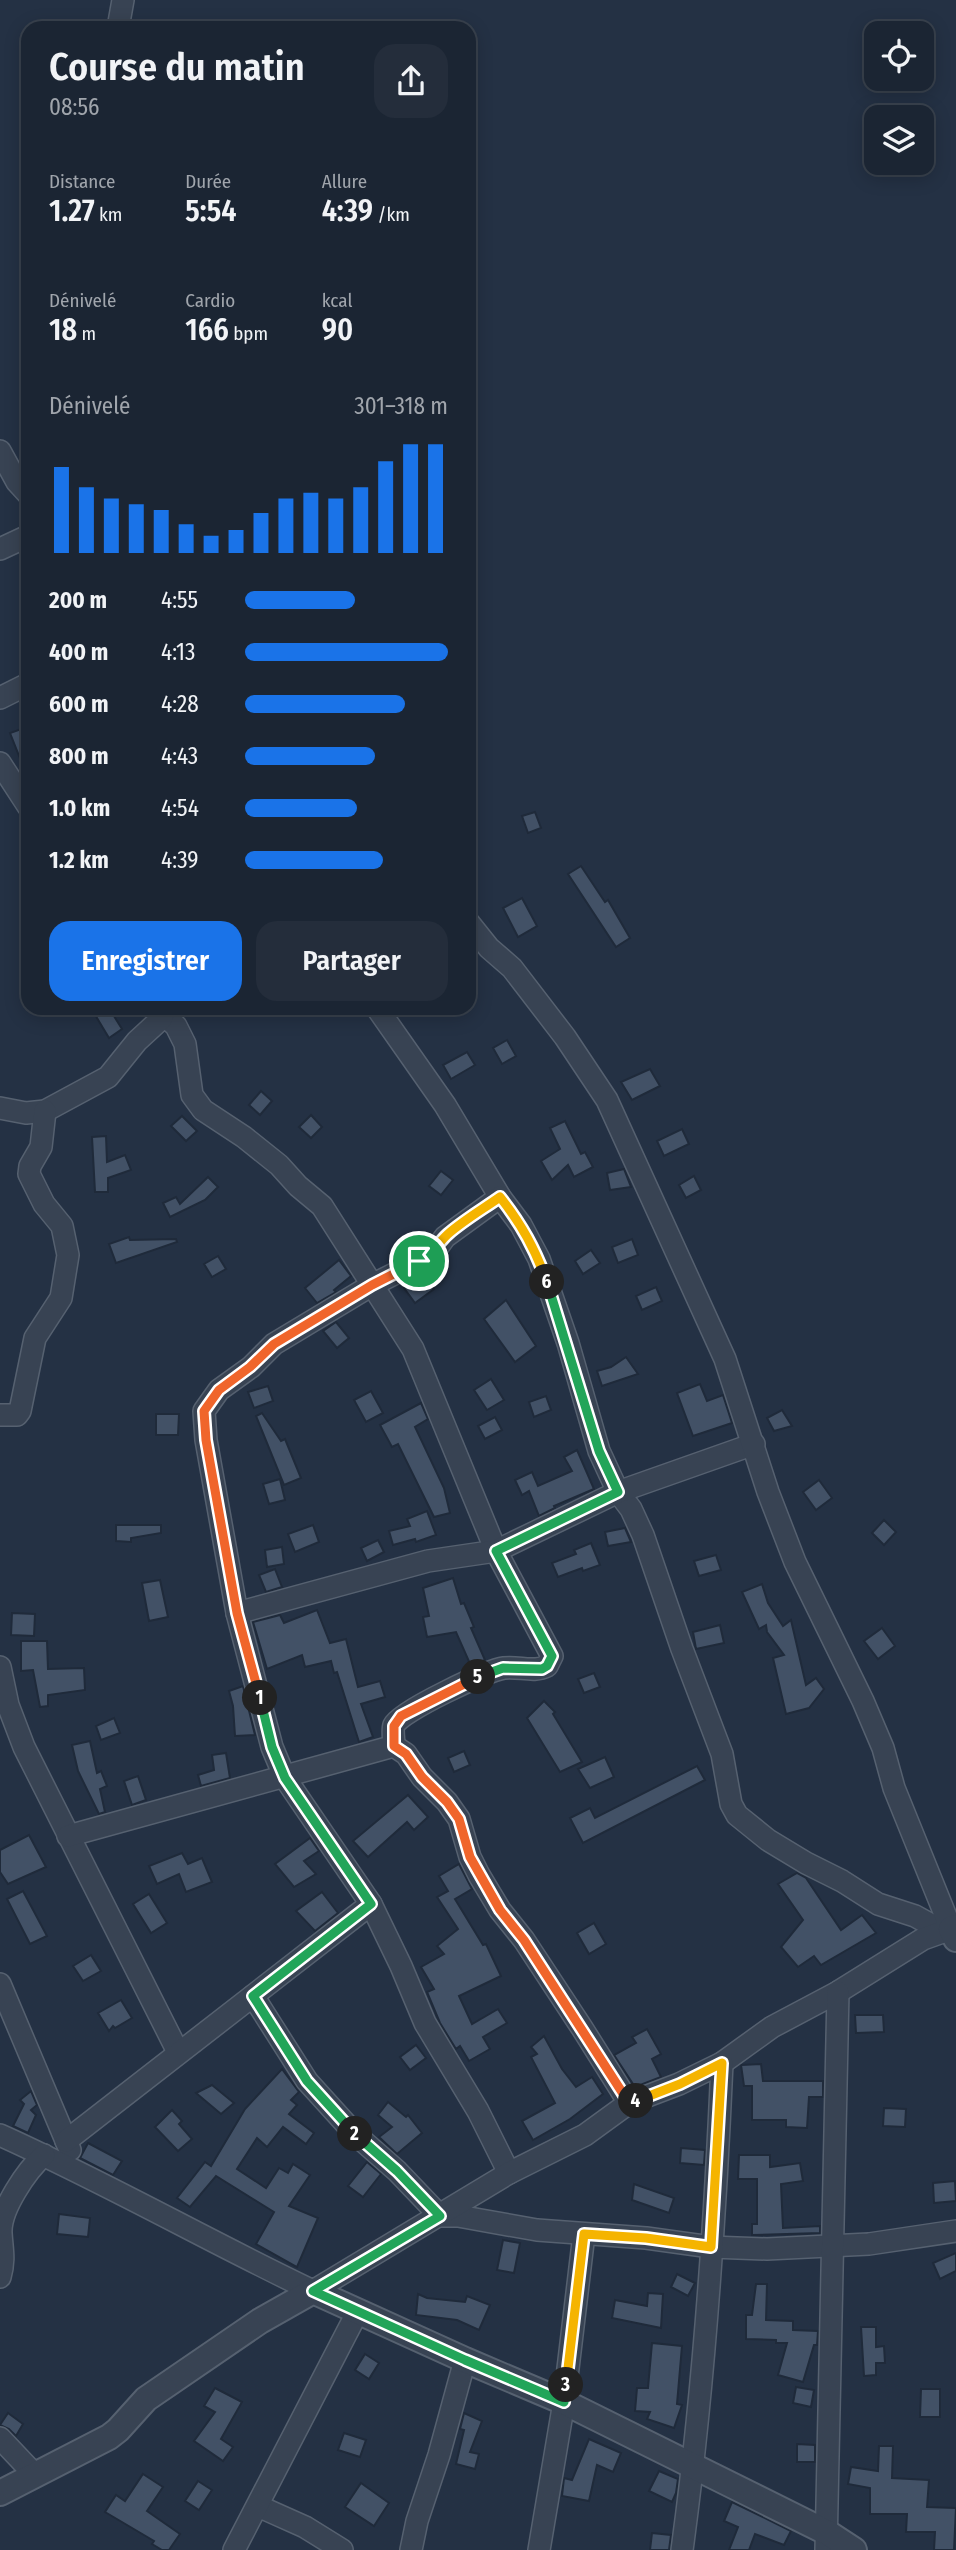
<!DOCTYPE html>
<html lang="fr">
<head>
<meta charset="utf-8">
<style>
  :root { --surface:#1b2533; --page:#242d3b; --text:#f1f3f6; --muted:#a0a5ac; --line:#39424e; --accent:#1a73e8 }
  body { margin:0; font-family:"Fira Sans Condensed",sans-serif; background:var(--page); color:var(--text); height:100vh; display:flex; flex-direction:column; font-size:26px; white-space:nowrap }
  * { box-sizing:border-box; margin:0 }
  p { font-size:23px; color:var(--muted) }
  .icon { flex:none; width:38px; height:38px; fill:none; stroke:currentColor; stroke-width:2; stroke-linecap:round; stroke-linejoin:round }
  .map { position:relative; flex:1; overflow:hidden }
  .panel { position:absolute; left:21px; top:21px; width:455px; height:994px; display:flex; flex-direction:column; background:var(--surface); border-radius:21px; box-shadow:0 4px 18px #0003,0 0 0 2px var(--line) }
  .panel>* { flex:none }
  .tools { position:absolute; left:864px; top:21px; display:grid; gap:14px }
  .tools a { display:grid; place-items:center; width:70px; height:70px; border-radius:14px; background:var(--surface); box-shadow:0 4px 18px #0003,0 0 0 2px var(--line); font-size:35px }
  .pin { position:absolute; display:grid; place-items:center; width:60px; height:60px; color:#fff; margin:-30px; border:4px solid #fff; border-radius:50%; box-shadow:0 2px 7px #0007 }
  .km { position:absolute; width:35px; height:35px; margin:-18px; border-radius:50%; background:#222; color:#fff; font-size:19px; line-height:35px; text-align:center }
  .round { display:grid; place-items:center; flex:none; width:74px; height:74px; border-radius:21px; background:var(--page) }
  .headline { display:flex; align-items:center; justify-content:space-between; height:119px; padding:0 28px }
  h1 { font-size:38px; font-weight:600; line-height:52px }
  .metrics { display:grid; grid-template-columns:repeat(3,1fr); gap:10px; height:119px; padding:7px 28px }
  .metrics div { display:grid; align-content:center }
  .metrics b { font-size:30px; font-weight:600 }
  .metrics small { font-size:19px; font-weight:400 }
  .metrics p { font-size:19px }
  .chart { height:196px; padding:14px 28px }
  .chart p { display:flex; justify-content:space-between }
  .chart svg { width:100%; height:126px; margin-top:7px; stroke:var(--accent); stroke-width:6 }
  .cta { display:flex; gap:14px; margin-top:auto; padding:14px 28px }
  .cta a { flex:1; height:80px; border-radius:21px; background:var(--accent); color:#fff; font-size:28px; font-weight:600; line-height:80px; text-align:center }
  .cta a+a { background:var(--page); color:var(--text) }
  ul { padding:0 28px; list-style:none; font-size:23px }
  li { display:grid; grid-template-columns:112px 84px 1fr; align-items:center; height:52px }
  li i { height:18px; border-radius:9px; background:var(--accent) }
  .map>svg:first-child { display:block }
</style>
</head>
<body>
<div class="map">
<svg width="956" height="2550" viewBox="0 0 956 2550">
  <rect width="100%" height="100%" fill="#243144"/>
  <!-- building -->
  <g fill="#425166" stroke="#1f2a3a" stroke-width="2">
    <path d="M24,728L28,737L27,776L10,733Z"/>
    <path d="M535,812L541,828L528,833L522,816Z"/>
    <path d="M581,866L605,902L608,900L630,938L616,947L568,874Z"/>
    <path d="M522,898L537,926L518,937L503,908Z"/>
    <path d="M103,1008H109L122,1029L109,1038L94,1013Z"/>
    <path d="M507,1040L516,1056L502,1064L493,1048Z"/>
    <path d="M467,1052L475,1065L451,1079L443,1065Z"/>
    <path d="M650,1069L660,1086L632,1100L621,1082Z"/>
    <path d="M261,1091L272,1101L260,1115L249,1105Z"/>
    <path d="M311,1115L322,1127L311,1138L299,1127Z"/>
    <path d="M182,1116L197,1131L186,1141L171,1126Z"/>
    <path d="M565,1121L581,1154L585,1152L593,1167L574,1177L568,1165L552,1180L541,1161L560,1149L550,1128Z"/>
    <path d="M682,1129L689,1144L664,1156L657,1141Z"/>
    <path d="M106,1136L107,1162L125,1155L131,1170L108,1178V1192H95L92,1137Z"/>
    <path d="M624,1169L631,1187L610,1190L607,1173Z"/>
    <path d="M441,1171L453,1180L441,1195L429,1186Z"/>
    <path d="M694,1176L701,1190L686,1198L679,1185Z"/>
    <path d="M208,1177L218,1187L205,1200L170,1217L163,1203L176,1197L180,1204Z"/>
    <path d="M129,1237L130,1240L176,1239L177,1242L116,1263L109,1244Z"/>
    <path d="M632,1239L638,1255L618,1263L612,1247Z"/>
    <path d="M591,1250L600,1263L583,1274L575,1261Z"/>
    <path d="M218,1256L226,1269L212,1277L204,1264Z"/>
    <path d="M339,1260L351,1276L334,1290L336,1292L317,1303L305,1288Z"/>
    <path d="M423,1274L434,1289L415,1303L404,1288Z"/>
    <path d="M656,1287L662,1301L642,1310L636,1296Z"/>
    <path d="M506,1300L536,1346L515,1362L484,1319Z"/>
    <path d="M336,1322L349,1338L337,1348L323,1331Z"/>
    <path d="M626,1357L638,1374L602,1386L597,1371L611,1367Z"/>
    <path d="M491,1379L504,1400L487,1410L474,1390Z"/>
    <path d="M700,1384L707,1401L723,1395L732,1423L693,1436L677,1393Z"/>
    <path d="M268,1386L273,1401L254,1408L248,1392Z"/>
    <path d="M371,1391L383,1413L366,1422L354,1400Z"/>
    <path d="M546,1396L551,1410L534,1417L529,1402Z"/>
    <path d="M421,1403L428,1419L415,1427L444,1488L450,1513L434,1517L398,1444L392,1447L380,1425Z"/>
    <path d="M782,1410L792,1426L774,1431L767,1418Z"/>
    <path d="M262,1413L281,1441L285,1439L301,1478L284,1485L256,1416Z"/>
    <path d="M156,1414H179L178,1435H156Z"/>
    <path d="M495,1417L502,1430L485,1439L478,1426Z"/>
    <path d="M577,1450L594,1489L554,1506L555,1508L539,1516L529,1491L522,1495L515,1480L532,1472L538,1486L572,1471L564,1457Z"/>
    <path d="M280,1479L285,1500L269,1504L263,1484Z"/>
    <path d="M819,1480L832,1498L816,1510L803,1492Z"/>
    <path d="M427,1511L436,1535L416,1542L415,1539L393,1545L389,1531L410,1526L407,1519Z"/>
    <path d="M884,1520L896,1532L884,1545L872,1533Z"/>
    <path d="M116,1525H161V1533L131,1538V1542L116,1541Z"/>
    <path d="M313,1525L319,1542L295,1552L288,1534Z"/>
    <path d="M625,1528L631,1542L608,1546L605,1532Z"/>
    <path d="M378,1540L384,1552L367,1561L361,1548Z"/>
    <path d="M591,1543L600,1565L583,1571L582,1568L558,1577L552,1563L576,1554L574,1550Z"/>
    <path d="M282,1547L284,1564L267,1567L265,1550Z"/>
    <path d="M716,1555L721,1570L699,1576L694,1561Z"/>
    <path d="M275,1569L282,1587L266,1592L259,1575Z"/>
    <path d="M453,1578L461,1604L464,1603L474,1627L471,1628L485,1660L471,1666L456,1632L427,1637L423,1617L429,1616L423,1588Z"/>
    <path d="M160,1580L168,1617L149,1621L142,1583Z"/>
    <path d="M762,1584L768,1603L783,1626L791,1620L806,1685L816,1678L824,1689L809,1708L786,1714L773,1658L784,1655L767,1632L766,1625L759,1629L742,1592Z"/>
    <path d="M317,1610L330,1643L346,1639L358,1687L380,1681L385,1697L361,1704L373,1737L359,1742L337,1672L334,1673L331,1661L305,1667L302,1655L267,1669L253,1622L280,1615L284,1623Z"/>
    <path d="M12,1613L35,1614L34,1636L11,1635Z"/>
    <path d="M720,1625L724,1643L696,1649L693,1632Z"/>
    <path d="M882,1628L895,1646L878,1659L864,1641Z"/>
    <path d="M21,1641H47L48,1669L84,1668L85,1690L48,1695V1706L40,1707L33,1670L21,1671Z"/>
    <path d="M594,1673L600,1687L584,1693L578,1679Z"/>
    <path d="M243,1686L255,1735L235,1736L233,1706L229,1691Z"/>
    <path d="M544,1701L555,1712L553,1714L582,1762L560,1772L527,1718Z"/>
    <path d="M114,1718L120,1733L101,1740L96,1726Z"/>
    <path d="M90,1741L97,1773L101,1771L107,1786L100,1789L105,1812L99,1814L78,1771L72,1745Z"/>
    <path d="M464,1751L470,1765L454,1772L448,1758Z"/>
    <path d="M226,1753L230,1778L201,1786L198,1775L214,1770L212,1755Z"/>
    <path d="M605,1757L614,1777L590,1788L578,1769Z"/>
    <path d="M697,1766L705,1780L583,1843L570,1818L590,1808L595,1818Z"/>
    <path d="M138,1776L146,1800L132,1805L124,1781Z"/>
    <path d="M408,1795L428,1817L414,1830L407,1822L368,1857L353,1841Z"/>
    <path d="M29,1835L46,1867L8,1884L0,1872V1850Z"/>
    <path d="M310,1838L319,1851L304,1861L316,1874L294,1887L275,1864Z"/>
    <path d="M182,1853L188,1864L202,1858L212,1882L186,1892L179,1874L157,1884L149,1866Z"/>
    <path d="M459,1864L472,1889L455,1899L483,1945L486,1944L501,1976L459,1996L472,2024L498,2009L507,2023L483,2037L490,2049L469,2061L460,2046L456,2049L440,2023L427,1992L434,1989L421,1967L444,1954L437,1946L458,1929L437,1897L448,1891L439,1876Z"/>
    <path d="M797,1873L806,1878L841,1930L862,1915L876,1933L821,1965L814,1956L798,1967L781,1947L803,1920L778,1884Z"/>
    <path d="M23,1891L47,1936L30,1944L7,1899Z"/>
    <path d="M322,1892L338,1913L315,1931L296,1911Z"/>
    <path d="M149,1894L167,1923L151,1933L133,1904Z"/>
    <path d="M594,1923L606,1944L589,1954L577,1933Z"/>
    <path d="M91,1955L101,1971L83,1981L73,1966Z"/>
    <path d="M121,2000L132,2018L115,2028L113,2026L109,2031L98,2013Z"/>
    <path d="M855,2015H883L884,2032L856,2033Z"/>
    <path d="M647,2029L661,2054L652,2059L661,2077L635,2087L614,2055L636,2043L632,2037Z"/>
    <path d="M544,2036L562,2069L576,2087L592,2077L603,2094L570,2119L533,2140L522,2121L555,2103L531,2057L537,2054L531,2047Z"/>
    <path d="M416,2045L426,2058L410,2070L400,2057Z"/>
    <path d="M761,2064L763,2081H823V2097H809L807,2128L786,2127V2120H752V2086H744L741,2065Z"/>
    <path d="M282,2069L299,2092L291,2100L297,2105L289,2114L314,2133L306,2144L283,2127L267,2147L257,2138L237,2169L266,2188L279,2168L288,2173L293,2164L310,2175L289,2206L318,2218L297,2267L256,2244L274,2212L216,2176L190,2207L177,2198L205,2162L211,2166L245,2109Z"/>
    <path d="M212,2085L234,2103L221,2114L196,2093Z"/>
    <path d="M31,2091L37,2105L31,2110L36,2115L28,2133L13,2126L24,2104L20,2100Z"/>
    <path d="M388,2102L406,2117L408,2115L422,2133L397,2154L379,2137L392,2127L378,2115Z"/>
    <path d="M884,2108L906,2109L905,2127L883,2126Z"/>
    <path d="M172,2110L182,2121L179,2124L192,2139L178,2151L155,2127Z"/>
    <path d="M88,2143L122,2161L113,2175L80,2158Z"/>
    <path d="M681,2148L705,2150L704,2165L680,2163Z"/>
    <path d="M739,2155H770V2167L800,2163L803,2181L781,2184L783,2228L820,2226V2233L752,2235V2224H757V2179H738Z"/>
    <path d="M367,2162L381,2174L363,2197L348,2186Z"/>
    <path d="M955,2181L956,2201L934,2203L933,2183Z"/>
    <path d="M634,2184L674,2198L669,2213L632,2200Z"/>
    <path d="M59,2214L90,2218L88,2237L57,2234Z"/>
    <path d="M503,2240L520,2243L514,2273L497,2270Z"/>
    <path d="M956,2253V2271L940,2279L933,2263Z"/>
    <path d="M677,2274L695,2283L688,2296L671,2287Z"/>
    <path d="M756,2284H767L766,2320L793,2321V2330L818,2331L817,2345H814L803,2382L778,2375L787,2343H776V2340L746,2339V2315H752Z"/>
    <path d="M648,2293L663,2294L661,2328L612,2318L615,2300L647,2306Z"/>
    <path d="M418,2294L427,2298L465,2302L467,2296L490,2305L479,2330L457,2320L416,2315Z"/>
    <path d="M861,2327H876V2347L884,2346L885,2363H876V2375L864,2376Z"/>
    <path d="M652,2343L682,2346L677,2404L682,2405L674,2428L647,2419L650,2412L635,2411L637,2388H648Z"/>
    <path d="M365,2354L379,2363L369,2379L355,2370Z"/>
    <path d="M796,2387L814,2390L811,2407L793,2403Z"/>
    <path d="M215,2388L242,2402L221,2439L233,2447L223,2461L194,2441L215,2412L204,2406Z"/>
    <path d="M921,2389H940V2417H920Z"/>
    <path d="M8,2413L23,2424L16,2436L9,2429L0,2425Z"/>
    <path d="M464,2413L482,2421L470,2452L479,2454L475,2469L456,2464L464,2430L460,2429Z"/>
    <path d="M344,2433L366,2440L360,2457L338,2450Z"/>
    <path d="M589,2439L621,2453L613,2472L597,2465L589,2501L562,2496L564,2478L572,2480Z"/>
    <path d="M797,2444L815,2445V2462H797Z"/>
    <path d="M879,2446H893L892,2478L929,2480L927,2507L956,2508L954,2550H934L935,2532H906L907,2514H870V2488L848,2484L851,2467L878,2471Z"/>
    <path d="M659,2471L678,2479L676,2493L672,2502L649,2491Z"/>
    <path d="M143,2474L163,2487L147,2511L180,2534L169,2550H162L152,2544L154,2541L105,2512L116,2495L125,2501Z"/>
    <path d="M198,2481L212,2490L199,2510L185,2501Z"/>
    <path d="M361,2483L389,2503L374,2526L345,2507Z"/>
    <path d="M732,2502L791,2531L784,2545L755,2534L749,2550H729L738,2527L724,2521Z"/>
    <path d="M652,2533L671,2535L669,2550H650Z"/>
  </g>
  <g fill="none" stroke-linecap="round" stroke-linejoin="round">
    <defs>
      <g id="minor">
        <path d="M118,28L123,0"/>
        <path d="M0,451L17,482L28,494"/>
        <path d="M0,549L28,536"/>
        <path d="M0,698L28,684"/>
        <path d="M0,763L28,806"/>
        <path d="M161,1008L163,1014L176,1026L185,1044L192,1095L203,1110L244,1137L279,1165L298,1186L322,1206L413,1349L496,1551L552,1656L547,1666C534,1673 519,1666 504,1668C488,1670 399,1712 394,1725C392,1730 394,1740 394,1746"/>
        <path d="M377,1008L445,1105L500,1197L521,1225L539,1259L568,1343L599,1451L618,1492L631,1509L643,1535L682,1649L722,1754L731,1804L737,1815L768,1840L806,1863L842,1881L878,1904L915,1916L944,1932"/>
        <path d="M0,1108L26,1113L45,1111L108,1077L137,1041L161,1019L163,1014"/>
        <path d="M500,1197L445,1237L432,1255L372,1285L274,1344L251,1367L219,1390L204,1411L206,1440L237,1613L272,1747L285,1778L371,1904L401,1966L425,2023L478,2111L509,2173"/>
        <path d="M0,1415H17L20,1411L35,1338L61,1298L68,1255L62,1226L44,1204L29,1174L30,1166L41,1147L45,1111"/>
        <path d="M237,1613L428,1561L496,1551L618,1492L754,1444"/>
        <path d="M0,1667L8,1705L24,1747L178,2052"/>
        <path d="M68,1836L394,1746L406,1754L422,1777L447,1802L459,1819L470,1857L479,1875L500,1910L524,1940L582,2028L629,2103"/>
        <path d="M0,1984L70,2150"/>
        <path d="M253,1996L307,2081L356,2135L397,2171L440,2216H458L537,2230L646,2238L711,2247L767,2249L869,2244L956,2231"/>
        <path d="M0,2135C107,2183 208,2241 313,2291L509,2173L585,2135L629,2103L679,2084L722,2063L772,2027L838,1992L923,1939L951,1929L894,1788L883,1748L863,1701L795,1562L768,1492L725,1359L607,1100L565,1037L512,968L489,948L469,923"/>
        <path d="M66,2141L371,1904"/>
        <path d="M0,2277C5,2259 2,2250 1,2233C0,2209 27,2170 44,2155"/>
        <path d="M0,2438L35,2475"/>
        <path d="M258,2506L305,2527L342,2550"/>
        <path d="M234,2550L358,2311"/>
        <path d="M411,2550L417,2521L439,2455L465,2360"/>
        <path d="M539,2550L564,2402L584,2234"/>
        <path d="M682,2550C704,2389 715,2225 722,2063"/>
        <path d="M826,2550L838,1992"/>
      </g>
      <g id="tertiary">
        <path d="M956,1927L951,1929L956,1939"/>
        <path d="M0,2493L109,2437L118,2430L146,2399L260,2321L313,2291L465,2360L564,2402L828,2533L854,2550"/>
      </g>
    </defs>
    <!-- minor casing -->
    <use href="#minor" stroke="#566170" stroke-width="24"/>
    <!-- tertiary casing -->
    <use href="#tertiary" stroke="#566170" stroke-width="28"/>
    <!-- minor -->
    <use href="#minor" stroke="#384353" stroke-width="21"/>
    <!-- tertiary -->
    <use href="#tertiary" stroke="#384353" stroke-width="24"/>
  </g>
  <g fill="none" stroke-linecap="round" stroke-linejoin="round">
    <defs>
      <path id="split-1" d="M260,1698L237,1613L206,1440L204,1411L219,1390L250,1367L274,1344L372,1285L419,1261"/>
      <path id="split-2" d="M260,1698L272,1747L285,1778L371,1904L253,1996L307,2081L355,2134"/>
      <path id="split-3" d="M355,2134L397,2171L440,2216L313,2291L465,2360L564,2402L566,2385"/>
      <path id="split-4" d="M566,2385L584,2234L646,2238L711,2247L722,2063L680,2084L636,2101"/>
      <path id="split-5" d="M478,1677L401,1716L394,1726V1746L406,1754L422,1777L447,1802L459,1819L470,1857L500,1910L524,1940L629,2103L636,2101"/>
      <path id="split-6" d="M478,1677L503,1668L542,1669L547,1666L552,1656L496,1551L618,1492L599,1451L547,1282"/>
      <path id="split-7" d="M419,1261C433,1254 437,1244 448,1234C464,1220 483,1209 500,1197C522,1225 535,1249 547,1282"/>
    </defs>
    <!-- split-1 casing -->
    <use href="#split-1" stroke="#fff" stroke-width="14"/>
    <!-- split-2 casing -->
    <use href="#split-2" stroke="#fff" stroke-width="14"/>
    <!-- split-3 casing -->
    <use href="#split-3" stroke="#fff" stroke-width="14"/>
    <!-- split-4 casing -->
    <use href="#split-4" stroke="#fff" stroke-width="14"/>
    <!-- split-5 casing -->
    <use href="#split-5" stroke="#fff" stroke-width="14"/>
    <!-- split-6 casing -->
    <use href="#split-6" stroke="#fff" stroke-width="14"/>
    <!-- split-7 casing -->
    <use href="#split-7" stroke="#fff" stroke-width="14"/>
    <!-- split-1 -->
    <use href="#split-1" stroke="#f0652b" stroke-width="9"/>
    <!-- split-2 -->
    <use href="#split-2" stroke="#22a559" stroke-width="9"/>
    <!-- split-3 -->
    <use href="#split-3" stroke="#22a559" stroke-width="9"/>
    <!-- split-4 -->
    <use href="#split-4" stroke="#f5b400" stroke-width="9"/>
    <!-- split-5 -->
    <use href="#split-5" stroke="#f0652b" stroke-width="9"/>
    <!-- split-6 -->
    <use href="#split-6" stroke="#22a559" stroke-width="9"/>
    <!-- split-7 -->
    <use href="#split-7" stroke="#f5b400" stroke-width="9"/>
  </g>
</svg>
<div class="tools">
<a><svg class="icon" aria-label="locate" viewBox="0 0 24 24"><circle cx="12" cy="12" r="6"/><path d="M12 2v4M12 18v4M2 12h4M18 12h4"/></svg></a>
<a><svg class="icon" aria-label="layers" viewBox="0 0 24 24"><path d="M12 4l9 5-9 5-9-5zM3 14l9 5 9-5"/></svg></a>
</div>
<div class="pin" style="left:419px;top:1261px;background:#1e9e55"><svg class="icon" aria-label="arrive" viewBox="0 0 24 24"><path d="M6 21V4h12l-3 4 3 4H6"/></svg></div>
<b class="km" style="left:260px;top:1698px">1</b>
<b class="km" style="left:355px;top:2134px">2</b>
<b class="km" style="left:566px;top:2385px">3</b>
<b class="km" style="left:636px;top:2101px">4</b>
<b class="km" style="left:478px;top:1677px">5</b>
<b class="km" style="left:547px;top:1282px">6</b>
<section class="panel">
<div class="headline"><div><h1>Course du matin</h1><p>08:56</p></div><a class="round"><svg class="icon" aria-label="share" viewBox="0 0 24 24"><path d="M12 15V3M7 8l5-5 5 5M5 13v7h14v-7"/></svg></a></div>
<div class="metrics">
<div><p>Distance</p><b>1.27<small> km</small></b></div>
<div><p>Durée</p><b>5:54</b></div>
<div><p>Allure</p><b>4:39<small> /km</small></b></div>
</div>
<div class="metrics">
<div><p>Dénivelé</p><b>18<small> m</small></b></div>
<div><p>Cardio</p><b>166<small> bpm</small></b></div>
<div><p>kcal</p><b>90</b></div>
</div>
<div class="chart"><p><span>Dénivelé</span>301–318 m</p>
<svg viewBox="0 0 160 44" preserveAspectRatio="none"><path d="M5 44V14M15 44V21M25 44V25M35 44V27M45 44V29M55 44V34M65 44V38M75 44V36M85 44V30M95 44V25M105 44V23M115 44V25M125 44V21M135 44V12M145 44V6M155 44V6"/></svg>
</div>
<ul>
<li><b>200 m</b>4:55<i style="width:54%"></i></li>
<li><b>400 m</b>4:13<i style="width:100%"></i></li>
<li><b>600 m</b>4:28<i style="width:79%"></i></li>
<li><b>800 m</b>4:43<i style="width:64%"></i></li>
<li><b>1.0 km</b>4:54<i style="width:55%"></i></li>
<li><b>1.2 km</b>4:39<i style="width:68%"></i></li>
</ul>
<div class="cta"><a>Enregistrer</a><a>Partager</a></div>
</section>
</div>
</body>
</html>
